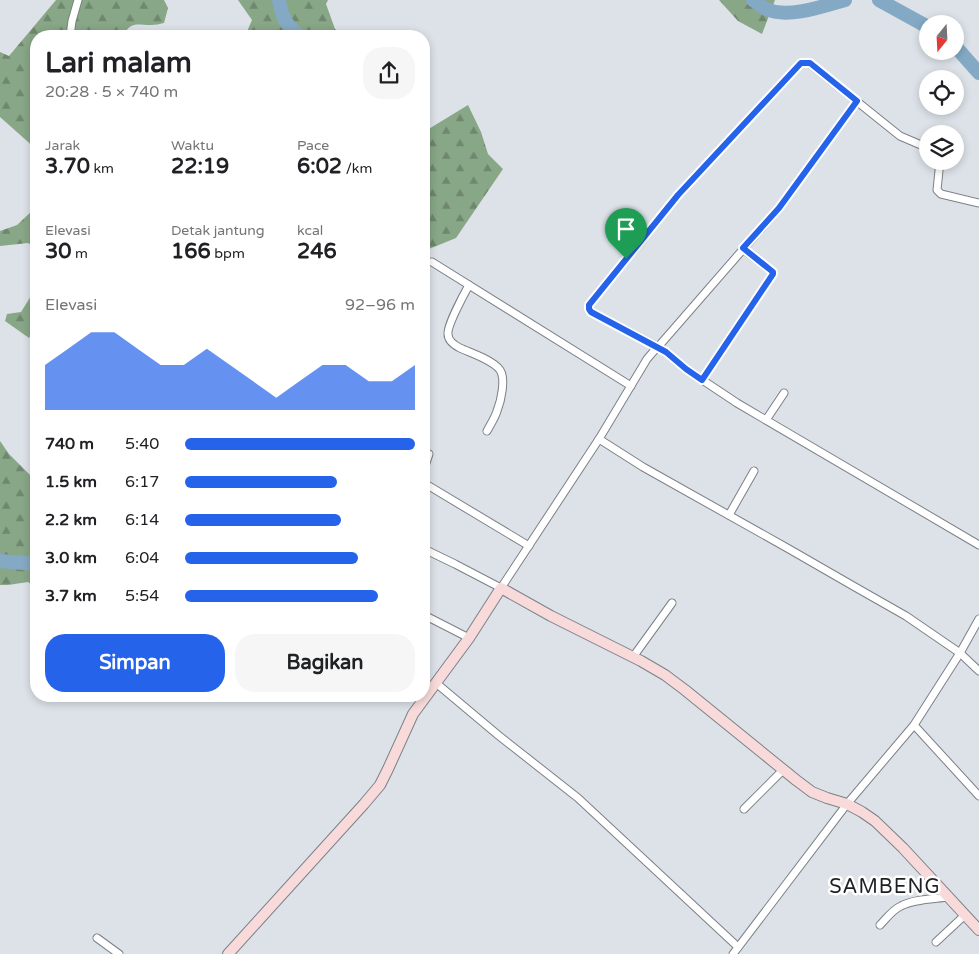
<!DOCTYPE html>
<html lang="id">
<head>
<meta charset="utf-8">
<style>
  :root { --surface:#fff; --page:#f6f6f6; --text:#202124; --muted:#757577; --accent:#2563eb }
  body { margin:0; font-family:"Varela Round",sans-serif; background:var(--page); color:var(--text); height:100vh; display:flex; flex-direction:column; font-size:19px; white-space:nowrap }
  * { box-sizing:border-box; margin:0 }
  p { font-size:16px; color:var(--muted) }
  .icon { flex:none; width:28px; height:28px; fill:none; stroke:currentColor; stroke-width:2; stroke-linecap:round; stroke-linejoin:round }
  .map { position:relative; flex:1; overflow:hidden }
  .side { position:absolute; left:30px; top:30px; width:400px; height:672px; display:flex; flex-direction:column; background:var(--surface); border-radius:20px; box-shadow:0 2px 8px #0003 }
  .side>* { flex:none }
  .needle { width:32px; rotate:198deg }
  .controls { position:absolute; left:919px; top:15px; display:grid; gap:10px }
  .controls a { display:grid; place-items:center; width:45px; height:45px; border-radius:50%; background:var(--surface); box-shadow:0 2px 8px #0003; font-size:25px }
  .pin { position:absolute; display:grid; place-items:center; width:42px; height:42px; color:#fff; margin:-51px -21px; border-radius:50% 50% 50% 0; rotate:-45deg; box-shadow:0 0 5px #0007 }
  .pin .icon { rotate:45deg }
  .round { display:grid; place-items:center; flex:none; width:52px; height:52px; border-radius:20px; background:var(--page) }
  .head { display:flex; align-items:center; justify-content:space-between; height:85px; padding:0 15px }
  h1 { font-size:28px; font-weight:800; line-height:38px }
  .stats { display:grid; grid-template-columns:repeat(3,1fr); gap:8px; height:85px; padding:5px 15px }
  .stats div { display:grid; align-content:center }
  .stats b { font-size:21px; font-weight:800 }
  .stats small { font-size:14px; font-weight:400 }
  .stats p { font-size:14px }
  .chart { height:140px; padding:10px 15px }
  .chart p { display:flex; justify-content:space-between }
  .chart svg { width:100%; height:90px; margin-top:5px; fill:var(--accent); opacity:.7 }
  .button { display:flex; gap:10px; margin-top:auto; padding:10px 15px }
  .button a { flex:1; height:58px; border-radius:20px; background:var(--accent); color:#fff; font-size:20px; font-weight:800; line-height:58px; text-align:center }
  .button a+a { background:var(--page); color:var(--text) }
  ul { padding:0 15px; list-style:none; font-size:16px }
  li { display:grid; grid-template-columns:80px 60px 1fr; align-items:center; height:38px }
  li i { height:12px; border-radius:6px; background:var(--accent) }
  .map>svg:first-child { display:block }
</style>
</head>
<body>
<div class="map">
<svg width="979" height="954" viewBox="0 0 979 954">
  <defs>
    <pattern id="forest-firs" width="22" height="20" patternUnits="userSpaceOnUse" patternTransform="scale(1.25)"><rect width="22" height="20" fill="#88a787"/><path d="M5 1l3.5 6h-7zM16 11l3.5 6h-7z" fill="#6f876e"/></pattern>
  </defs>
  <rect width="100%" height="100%" fill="#dce2e8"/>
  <!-- forest -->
  <g fill="url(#forest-firs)">
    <path d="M56,0H164L168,8L164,23C160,24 155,25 151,25C136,25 132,21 123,35L124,36H36V149L0,117V52L9,56Z"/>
    <path d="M238,0H328L326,4L335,29L345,36H245L252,20Z"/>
    <path d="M719,0H775L762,34L738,21Z"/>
    <path d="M468,105L481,132L488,154L503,169L456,238L424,251V126L427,130Z"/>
    <path d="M33,210H36V248L28,243L0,246V231L17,225Z"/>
    <path d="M36,288V327L29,338L5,321L7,314L21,312Z"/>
    <path d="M0,441L9,454L36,481V587L28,582L8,585H0Z"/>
  </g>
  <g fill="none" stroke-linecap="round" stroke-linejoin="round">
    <!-- river -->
    <g stroke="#84a9c4" stroke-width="14">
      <path d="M279,0C282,17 286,26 300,36"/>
      <path d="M753,0C757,3 762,7 766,9C788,19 824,6 845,0"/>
      <path d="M879,0L928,27"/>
      <path d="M955,46L979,73"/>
      <path d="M0,561L36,564"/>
    </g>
    <defs>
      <g id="street">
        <path d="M70,36L72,21L78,0"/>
        <path d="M857,101L779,208L658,347L591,312L589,309V305L678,195L801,63H809L900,136L928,148"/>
        <path d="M940,161L937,190L941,194L979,203"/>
        <path d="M432,262L631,386"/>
        <path d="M469,285C464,294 447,326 448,334C448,341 454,345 460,348C471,353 493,360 500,370C506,379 501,401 497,411C495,418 490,425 487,431"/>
        <path d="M702,380L773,274V272L743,249"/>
        <path d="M766,420L784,393"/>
        <path d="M599,439L643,467L789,549L855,587L906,616L960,653L979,671"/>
        <path d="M424,469L429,454"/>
        <path d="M424,483L529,546"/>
        <path d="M729,515L754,471"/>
        <path d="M424,549L455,564L501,588L599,439L647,359L653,352L658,347L666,352L686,369L737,403L979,545"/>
        <path d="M424,615L469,638"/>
        <path d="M633,657L672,603"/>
        <path d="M436,683L498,735L578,798L738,947"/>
        <path d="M914,725L979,796"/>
        <path d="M744,809L783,770"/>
        <path d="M880,925C886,919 892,910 901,906C914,899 933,899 948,897"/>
        <path d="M97,938L119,954"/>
        <path d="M936,942L965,915"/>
        <path d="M733,954L847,804L914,725L960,653L979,619"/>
      </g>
      <path id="secondary" d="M228,954L364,804L380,785L388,769L413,714L469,638L501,588L551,616L641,661L665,675L685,690L796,780L812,792L827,798L847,804L862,812L875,821L903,848L979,930"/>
    </defs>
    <!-- street casing -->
    <use href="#street" stroke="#7c8186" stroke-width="9"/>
    <!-- secondary casing -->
    <use href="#secondary" stroke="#7c8186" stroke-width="12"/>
    <!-- street -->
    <use href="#street" stroke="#fff" stroke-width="7"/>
    <!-- secondary -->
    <use href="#secondary" stroke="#f8dada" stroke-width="10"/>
  </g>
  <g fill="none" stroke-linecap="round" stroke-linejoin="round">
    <defs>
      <path id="route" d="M801,63H810L857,101L779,208L743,248L773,272V274L702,380L686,369L666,352L591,312L589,309V305L678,195Z"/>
    </defs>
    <!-- route casing -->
    <use href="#route" stroke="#fff" stroke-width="10"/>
    <!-- route -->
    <use href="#route" stroke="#2563eb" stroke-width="6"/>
  </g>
  <g text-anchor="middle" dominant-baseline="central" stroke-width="5" stroke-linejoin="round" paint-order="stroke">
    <!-- quarter labels -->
    <g font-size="20" letter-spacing="1" fill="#1d1f21" stroke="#fff">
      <text x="885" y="887">SAMBENG</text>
    </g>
  </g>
</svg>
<div class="controls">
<a><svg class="needle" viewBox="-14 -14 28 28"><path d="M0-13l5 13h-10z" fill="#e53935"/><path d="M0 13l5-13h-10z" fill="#757577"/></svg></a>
<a><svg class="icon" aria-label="locate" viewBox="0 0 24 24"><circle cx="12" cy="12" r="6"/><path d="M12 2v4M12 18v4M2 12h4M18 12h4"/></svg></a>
<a><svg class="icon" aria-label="layers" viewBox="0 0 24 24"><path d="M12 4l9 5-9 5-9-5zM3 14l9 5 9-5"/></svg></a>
</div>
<div class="pin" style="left:626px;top:259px;background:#1e9e55"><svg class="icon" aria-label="arrive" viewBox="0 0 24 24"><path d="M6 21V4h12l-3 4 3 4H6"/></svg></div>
<section class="side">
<div class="head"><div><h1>Lari malam</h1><p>20:28 · 5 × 740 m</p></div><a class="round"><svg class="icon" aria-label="share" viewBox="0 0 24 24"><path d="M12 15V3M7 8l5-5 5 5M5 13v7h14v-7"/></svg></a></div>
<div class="stats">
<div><p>Jarak</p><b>3.70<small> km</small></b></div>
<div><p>Waktu</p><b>22:19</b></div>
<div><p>Pace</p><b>6:02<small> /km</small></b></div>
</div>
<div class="stats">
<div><p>Elevasi</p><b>30<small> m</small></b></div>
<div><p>Detak jantung</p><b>166<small> bpm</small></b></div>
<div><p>kcal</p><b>246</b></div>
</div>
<div class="chart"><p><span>Elevasi</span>92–96 m</p>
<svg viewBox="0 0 160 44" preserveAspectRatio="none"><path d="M0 44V22L10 14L20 6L30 6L40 14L50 22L60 22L70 14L80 22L90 30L100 38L110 30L120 22L130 22L140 30L150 30L160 22V44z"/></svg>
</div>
<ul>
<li><b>740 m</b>5:40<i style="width:100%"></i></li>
<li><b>1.5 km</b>6:17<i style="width:66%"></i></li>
<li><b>2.2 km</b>6:14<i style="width:68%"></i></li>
<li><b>3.0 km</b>6:04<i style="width:75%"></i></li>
<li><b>3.7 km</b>5:54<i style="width:84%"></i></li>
</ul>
<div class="button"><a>Simpan</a><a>Bagikan</a></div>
</section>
</div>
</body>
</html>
